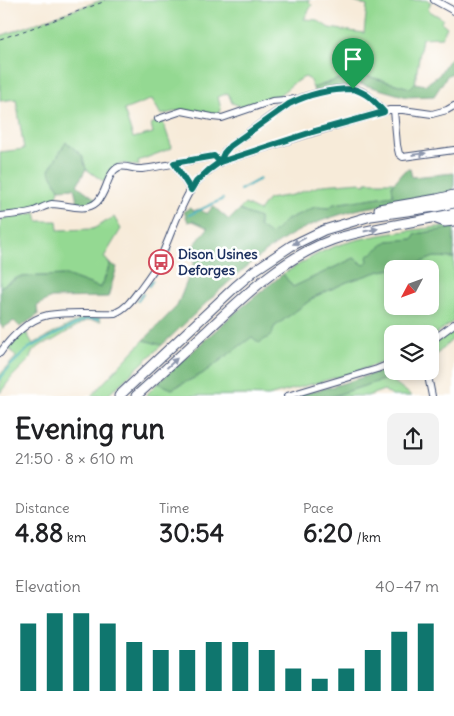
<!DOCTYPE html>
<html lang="en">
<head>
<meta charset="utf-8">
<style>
  :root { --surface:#fff; --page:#f2f2f2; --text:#202124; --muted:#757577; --accent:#0f766e }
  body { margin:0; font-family:Delius,sans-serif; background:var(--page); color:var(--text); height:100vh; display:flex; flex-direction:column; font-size:19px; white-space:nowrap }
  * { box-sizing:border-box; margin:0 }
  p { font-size:16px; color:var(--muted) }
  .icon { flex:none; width:28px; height:28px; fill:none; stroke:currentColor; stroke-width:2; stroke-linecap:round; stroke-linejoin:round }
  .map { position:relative; height:396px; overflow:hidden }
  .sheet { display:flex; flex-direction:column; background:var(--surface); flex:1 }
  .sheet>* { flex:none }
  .needle { width:32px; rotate:229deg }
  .tools { position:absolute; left:384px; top:260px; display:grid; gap:10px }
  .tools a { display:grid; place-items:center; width:55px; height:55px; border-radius:10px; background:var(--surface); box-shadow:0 2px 8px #0003; font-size:25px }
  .pin { position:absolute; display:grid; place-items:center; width:42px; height:42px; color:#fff; margin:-51px -21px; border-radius:50% 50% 50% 0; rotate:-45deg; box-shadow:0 0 5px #0007 }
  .pin .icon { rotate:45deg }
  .round { display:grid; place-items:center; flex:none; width:52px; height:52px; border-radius:10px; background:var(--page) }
  .summary { display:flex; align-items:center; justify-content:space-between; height:85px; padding:0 15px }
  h1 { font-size:28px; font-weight:800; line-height:38px }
  .metrics { display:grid; grid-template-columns:repeat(3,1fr); gap:8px; height:85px; padding:5px 15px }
  .metrics div { display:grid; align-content:center }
  .metrics b { font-size:25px; font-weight:800 }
  .metrics small { font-size:14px; font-weight:400 }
  .metrics p { font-size:14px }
  .chart { height:140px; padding:10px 15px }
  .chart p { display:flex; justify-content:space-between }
  .chart svg { width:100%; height:90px; margin-top:5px; stroke:var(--accent); stroke-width:6 }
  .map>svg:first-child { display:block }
</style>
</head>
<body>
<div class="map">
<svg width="454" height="396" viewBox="0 0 454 396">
  <rect width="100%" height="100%" fill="#fff"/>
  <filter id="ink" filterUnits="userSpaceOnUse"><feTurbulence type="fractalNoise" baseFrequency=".02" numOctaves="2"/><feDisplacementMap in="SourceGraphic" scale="10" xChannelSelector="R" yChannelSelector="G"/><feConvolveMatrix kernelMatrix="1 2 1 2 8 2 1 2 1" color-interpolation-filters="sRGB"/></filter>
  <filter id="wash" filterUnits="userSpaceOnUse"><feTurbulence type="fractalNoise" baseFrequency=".0096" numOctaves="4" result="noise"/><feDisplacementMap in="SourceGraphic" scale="20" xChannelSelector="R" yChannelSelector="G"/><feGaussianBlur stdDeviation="1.12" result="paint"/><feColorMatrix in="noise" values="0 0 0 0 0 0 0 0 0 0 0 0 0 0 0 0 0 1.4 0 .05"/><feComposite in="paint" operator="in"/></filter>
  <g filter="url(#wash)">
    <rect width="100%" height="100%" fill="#f7ebd9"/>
    <!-- green -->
    <g fill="#94d992" stroke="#588478">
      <path d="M102,0H310L309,2L312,5L304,19L317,20L329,28L364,33L367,6L348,0H426L431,2L428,10L443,19L441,22L447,27L442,37L422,38L415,83L410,88L356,73L313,88L309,79L305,77L295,82L277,97L245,108L232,103L228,93L218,97L221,109L219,115L181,110L161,115L152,99L124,110L133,138L153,133L151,124L162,119L172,148L138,161L139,166C115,162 116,162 104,182L86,169L82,155L49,170L59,189L55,203L13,212L0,213V152L24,149L16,99L0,101V36Z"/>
      <path d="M361,182L362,185L366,184V182H395L392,185L394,195L334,204L329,208L315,207L286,220L271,235L259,226V218L239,210L245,204L259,211L268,199L292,195L322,185Z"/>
      <path d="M36,213L38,221H57L58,230L93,229L114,217L121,229L104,257L110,264L101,288L66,275L19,277L0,287V226L3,218Z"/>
      <path d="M454,225L448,229L416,234L413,239L388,241L364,265L354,258L293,287L283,274C302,263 321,250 342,244C378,233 417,230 454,225Z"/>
      <path d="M434,257L454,258V321L430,338V334H392V359L352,373L268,396L244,395L180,396L170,395L169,396H145L158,383L172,389L202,374L252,336L274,327L316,296L347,282L380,271L392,269V306H430V269H394L412,266Z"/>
      <path d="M87,316L100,317L101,321L87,320L52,341L43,344L33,351L29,360L12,377L0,393V375L16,357L8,347L26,332L33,344Z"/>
      <path d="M454,328V339H453L439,352L430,363V347Z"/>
      <path d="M144,340L162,345L107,396H91Z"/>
      <path d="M389,378L412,396H392L384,390L367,396H333Z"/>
    </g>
    <!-- forest -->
    <g fill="#77b97c" stroke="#49746d">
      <path d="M454,55V72L447,76L434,96L407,97L354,82L353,87L314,92L313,88L356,73L410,88L415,83L425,85L439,75L447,62Z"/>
      <path d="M66,142L82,155L86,169L77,185L97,200L89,203L78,204L74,188L59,189L49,170Z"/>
      <path d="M410,169L412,177L454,173V191C437,195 419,199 402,203C384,206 367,206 349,212C328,218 305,226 286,238C240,267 202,308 162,345L144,340L177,306L195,261L187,254L208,228L193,221L188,222L184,211L190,208L193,211L199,209L207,214L213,206L229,220L239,210L259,218V226L271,235L286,220L315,207L329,208L334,204L393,195L392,185L405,170Z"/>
      <path d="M454,225V258L434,257L412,266L380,271L347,282L316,296L274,327L272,335L259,343L252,337L202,374L172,389L158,383L230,317L283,274L293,287L354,258L364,265L368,261L367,257L388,241L413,239L416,234L448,229Z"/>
      <path d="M110,264L117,267L108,297L51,298L37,306L38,315L20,327L14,321L3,328L0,324V287L19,277L66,275L101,288Z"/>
      <path d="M382,371L389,378L333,396H293L334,386Z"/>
    </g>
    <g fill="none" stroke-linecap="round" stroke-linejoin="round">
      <!-- stream -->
      <g stroke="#3dadb8" stroke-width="2">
        <path d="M240,190L260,179"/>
        <path d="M189,215L223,199"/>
        <path d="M165,262L170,250"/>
        <path d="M149,286L153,280"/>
        <path d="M138,301L143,294"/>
        <path d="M0,379L10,366L29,348L86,319H99"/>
      </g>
    </g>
  </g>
  <g filter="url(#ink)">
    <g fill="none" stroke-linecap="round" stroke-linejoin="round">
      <defs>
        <g id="minor">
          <path d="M434,0L454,11"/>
          <path d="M394,110L397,145L399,154L403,157L454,150"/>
          <path d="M158,119L182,111L212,117L222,118L272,101L298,99"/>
          <path d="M220,162C222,158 223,154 225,151C232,144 241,138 249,132C266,120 282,106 301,98C313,93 341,87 354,89C367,91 375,102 384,112"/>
          <path d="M174,163L191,191"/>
          <path d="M0,216C12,215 23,214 34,211C40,209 46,205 52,204C66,204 85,213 97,202C107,193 107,172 119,167C126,165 135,170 142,169C166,166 190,160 214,156L220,162"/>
          <path d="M430,342L454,324"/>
          <path d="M0,353C11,337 29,319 48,315C70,311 93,314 115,313C125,309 131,301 137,293C145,282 153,272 159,261C170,238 177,213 190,191C197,179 209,170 220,162L312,133L389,110H403L432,114L447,110L454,106"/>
          <path d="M427,371L432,396"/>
          <path d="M287,396L377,369L392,363"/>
        </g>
        <g id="highway">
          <path d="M379,209L437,199L454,195"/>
          <path d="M434,218L445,222L454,221"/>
          <path d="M119,396L235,287L255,270L291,246L324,230L371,216L435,207L454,203"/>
          <path d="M136,396C161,374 185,351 209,329C246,294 283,258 332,240C371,227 414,223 454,213"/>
        </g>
      </defs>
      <!-- minor casing -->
      <use href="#minor" stroke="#3c4b70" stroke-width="8"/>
      <!-- highway casing -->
      <use href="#highway" stroke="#3c4b70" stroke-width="11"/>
      <!-- path -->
      <path stroke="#3c4b70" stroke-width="1" stroke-dasharray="4 4" stroke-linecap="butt" d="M0,39L41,25L103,2L105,0"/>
      <!-- minor -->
      <use href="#minor" stroke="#fff" stroke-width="6"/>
      <!-- highway -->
      <use href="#highway" stroke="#fff" stroke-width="9"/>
    </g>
    <!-- one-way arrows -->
    <defs><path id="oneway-solid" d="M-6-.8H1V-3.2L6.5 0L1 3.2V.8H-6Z" transform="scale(1.25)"/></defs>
    <g fill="#8d97ae">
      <use href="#oneway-solid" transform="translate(419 154) rotate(-7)"/>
      <use href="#oneway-solid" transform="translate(371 230) rotate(-11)"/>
      <use href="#oneway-solid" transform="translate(299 241) rotate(153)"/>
      <use href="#oneway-solid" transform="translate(172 363) rotate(-43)"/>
    </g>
  </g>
  <g fill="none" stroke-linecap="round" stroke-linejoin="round" filter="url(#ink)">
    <defs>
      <path id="route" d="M353,89C331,89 309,94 289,104L230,146L224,153L220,162L209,170L196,182L191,190L174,163L214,156L220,162L312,132L384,112C374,101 368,93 353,89"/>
    </defs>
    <!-- route casing -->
    <use href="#route" stroke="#fff" stroke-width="10"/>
    <!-- route -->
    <use href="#route" stroke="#0f766e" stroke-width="6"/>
  </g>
  <!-- icons -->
  <defs>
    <symbol id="bus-ring" viewBox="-11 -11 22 22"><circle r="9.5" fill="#fff" stroke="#d1495b" stroke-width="1.5"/><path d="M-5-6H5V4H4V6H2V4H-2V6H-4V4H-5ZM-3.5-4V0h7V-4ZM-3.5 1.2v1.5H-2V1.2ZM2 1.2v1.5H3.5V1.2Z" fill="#d1495b"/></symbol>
  </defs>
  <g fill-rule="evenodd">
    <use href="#bus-ring" x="147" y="248" width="28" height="28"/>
  </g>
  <g text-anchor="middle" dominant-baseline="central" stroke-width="5" stroke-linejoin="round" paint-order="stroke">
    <!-- poi labels -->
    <g font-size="14" font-weight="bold" fill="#1b2f5e" stroke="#fff" text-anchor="start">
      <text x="178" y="254">Dison Usines<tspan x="178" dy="16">Deforges</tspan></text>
    </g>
  </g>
</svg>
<div class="tools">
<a><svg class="needle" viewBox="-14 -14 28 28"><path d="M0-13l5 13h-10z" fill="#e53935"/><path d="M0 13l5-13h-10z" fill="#757577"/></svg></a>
<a><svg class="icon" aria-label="layers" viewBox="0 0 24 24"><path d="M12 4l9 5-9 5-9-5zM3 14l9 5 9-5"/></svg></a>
</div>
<div class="pin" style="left:353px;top:89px;background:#1e9e55"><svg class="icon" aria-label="arrive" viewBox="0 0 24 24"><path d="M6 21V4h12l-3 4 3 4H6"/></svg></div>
</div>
<section class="sheet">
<div class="summary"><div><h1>Evening run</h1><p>21:50 · 8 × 610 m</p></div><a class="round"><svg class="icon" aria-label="share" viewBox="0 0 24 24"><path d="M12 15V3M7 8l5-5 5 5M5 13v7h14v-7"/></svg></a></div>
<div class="metrics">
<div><p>Distance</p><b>4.88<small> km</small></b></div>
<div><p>Time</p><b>30:54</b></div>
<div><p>Pace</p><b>6:20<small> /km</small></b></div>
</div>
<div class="chart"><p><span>Elevation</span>40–47 m</p>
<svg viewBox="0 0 160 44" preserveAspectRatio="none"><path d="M5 44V11M15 44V6M25 44V6M35 44V11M45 44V20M55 44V24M65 44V24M75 44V20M85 44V20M95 44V24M105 44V33M115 44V38M125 44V33M135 44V24M145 44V15M155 44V11"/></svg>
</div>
</section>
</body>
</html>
